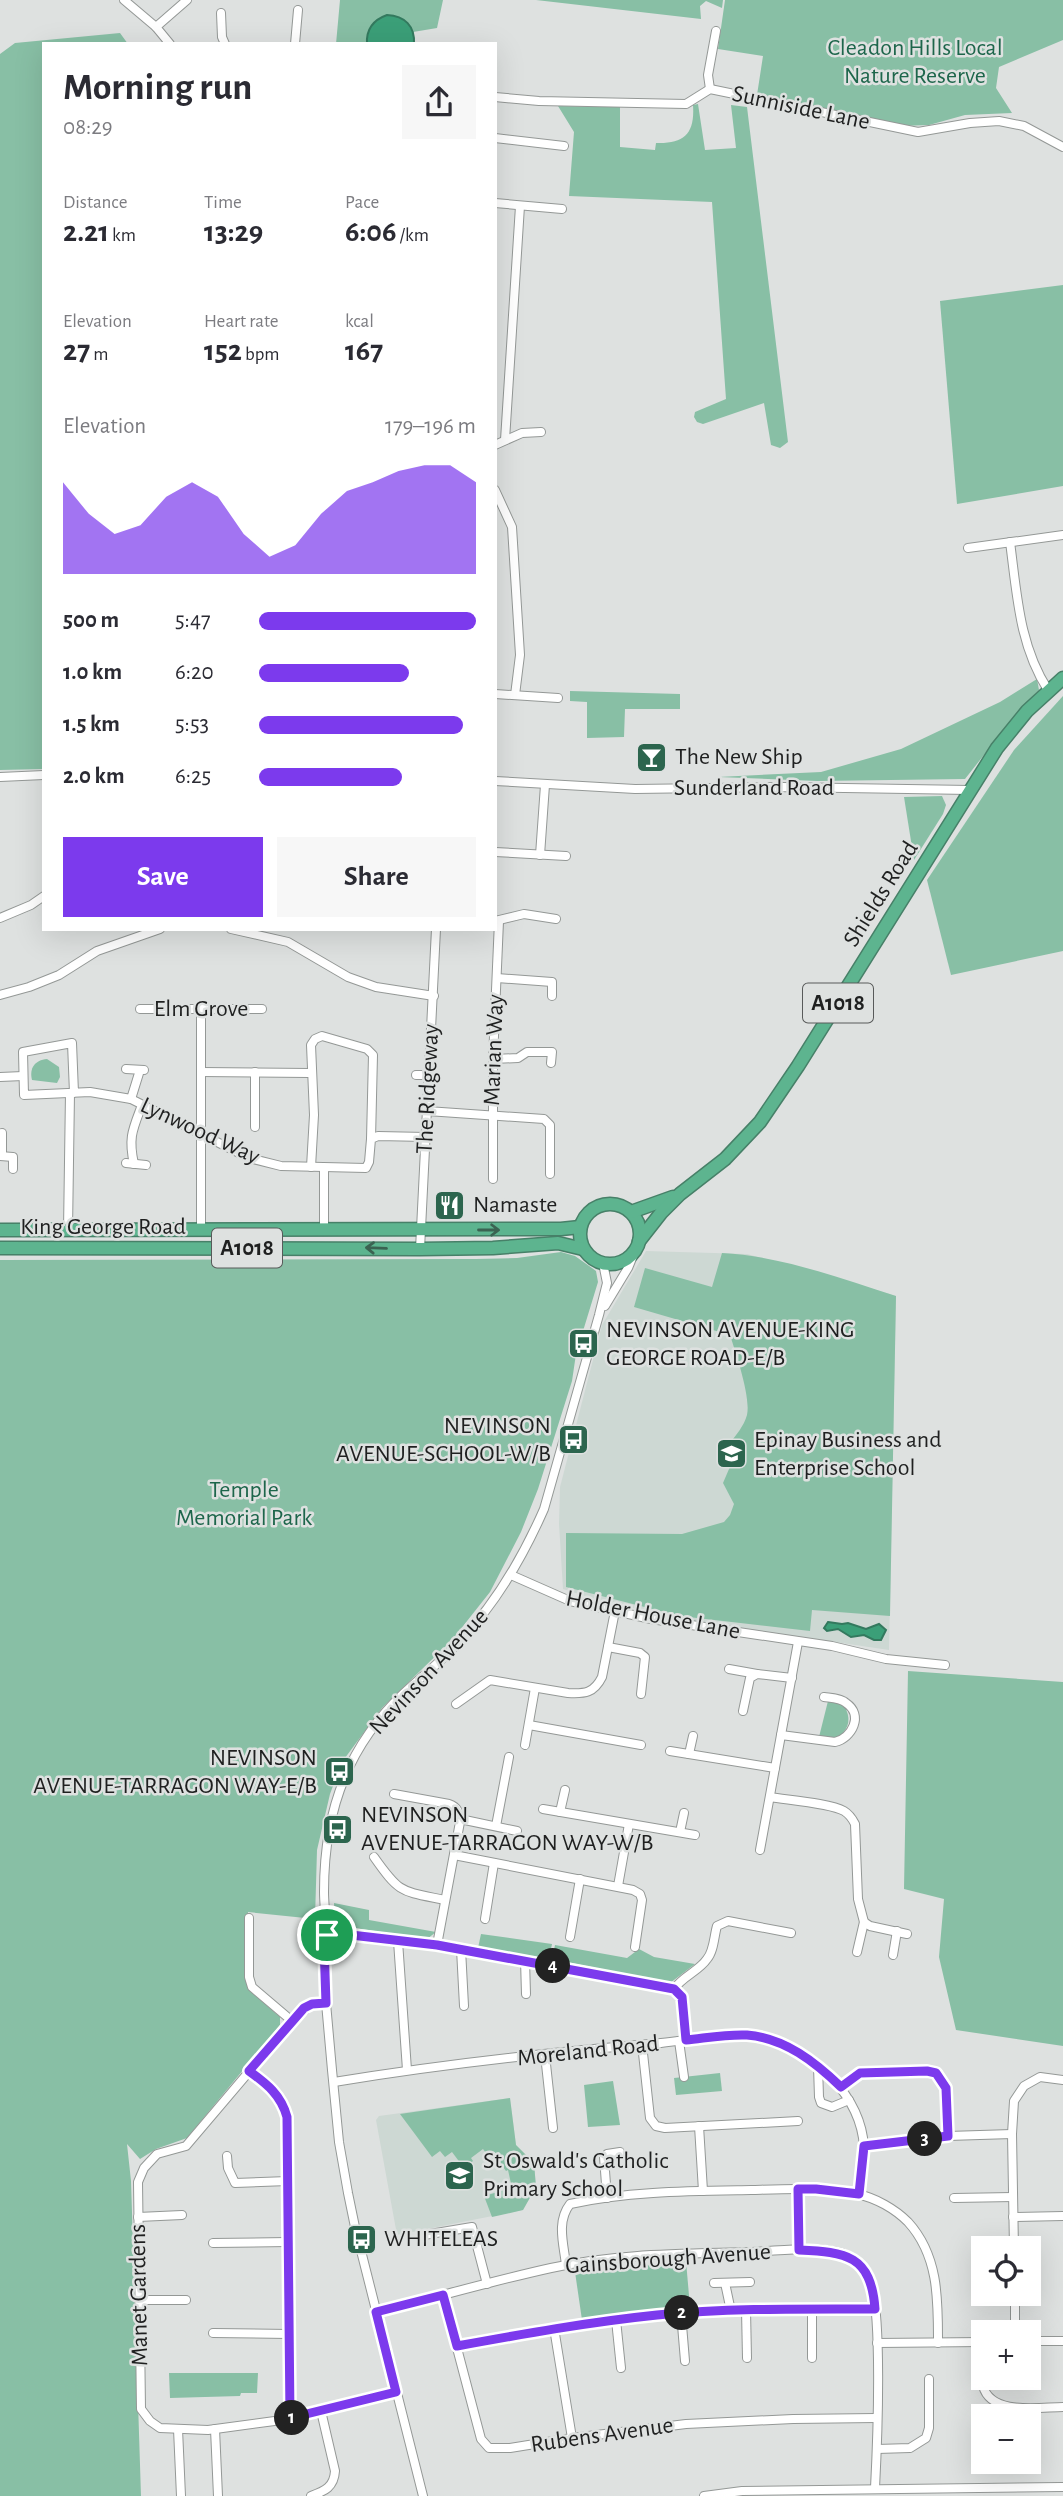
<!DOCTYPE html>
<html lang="en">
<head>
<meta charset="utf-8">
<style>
  :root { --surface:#fff; --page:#f7f7f7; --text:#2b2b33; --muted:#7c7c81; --accent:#7c3aed }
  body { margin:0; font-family:"Alegreya Sans",sans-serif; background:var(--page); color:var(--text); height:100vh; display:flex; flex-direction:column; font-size:26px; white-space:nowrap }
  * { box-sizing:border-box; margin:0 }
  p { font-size:23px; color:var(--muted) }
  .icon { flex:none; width:38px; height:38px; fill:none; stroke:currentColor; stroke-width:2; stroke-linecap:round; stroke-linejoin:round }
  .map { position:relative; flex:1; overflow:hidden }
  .drawer { position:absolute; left:42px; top:42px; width:455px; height:889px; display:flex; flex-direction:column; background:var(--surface); border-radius:0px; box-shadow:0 7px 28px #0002 }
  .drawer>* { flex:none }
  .fabs { position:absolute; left:971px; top:2236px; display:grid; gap:14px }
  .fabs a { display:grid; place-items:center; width:70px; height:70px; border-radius:0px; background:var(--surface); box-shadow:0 7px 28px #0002; font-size:35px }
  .pin { position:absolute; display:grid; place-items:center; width:60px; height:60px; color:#fff; margin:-30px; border:4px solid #fff; border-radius:50%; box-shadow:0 2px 7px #0007 }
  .km { position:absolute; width:35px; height:35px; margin:-18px; border-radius:50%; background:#222; color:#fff; font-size:19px; line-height:35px; text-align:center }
  .round { display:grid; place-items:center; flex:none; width:74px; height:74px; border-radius:0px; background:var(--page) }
  .overview { display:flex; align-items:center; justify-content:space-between; height:119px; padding:0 21px }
  h1 { font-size:38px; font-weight:700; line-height:52px }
  .metrics { display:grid; grid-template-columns:repeat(3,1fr); gap:10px; height:119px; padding:7px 21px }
  .metrics div { display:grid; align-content:center }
  .metrics b { font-size:30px; font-weight:700 }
  .metrics small { font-size:19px; font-weight:400 }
  .metrics p { font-size:19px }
  .chart { height:196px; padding:14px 21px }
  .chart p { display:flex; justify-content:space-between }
  .chart svg { width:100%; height:126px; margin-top:7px; fill:var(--accent); opacity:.7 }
  .cta { display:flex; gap:14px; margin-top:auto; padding:14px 21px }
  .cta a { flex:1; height:80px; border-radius:0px; background:var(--accent); color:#fff; font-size:28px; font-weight:700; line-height:80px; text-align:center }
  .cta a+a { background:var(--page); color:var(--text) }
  ul { padding:0 21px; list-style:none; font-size:23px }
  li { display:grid; grid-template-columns:112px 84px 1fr; align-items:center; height:52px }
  li i { height:18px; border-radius:9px; background:var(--accent) }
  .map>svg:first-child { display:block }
</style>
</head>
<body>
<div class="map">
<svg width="1063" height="2496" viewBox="0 0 1063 2496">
  <rect width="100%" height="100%" fill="#dee1e0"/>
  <!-- built -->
  <g fill="#cdd8d3">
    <path d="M646,1251L747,1254L827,1275L896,1296L889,1650L687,1620L601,1601L563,1589L559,1524L560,1487L602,1325Z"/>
    <path d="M510,2098L516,2145L534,2163L536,2187L523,2210L397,2235L376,2120L379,2116Z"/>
  </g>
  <!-- green -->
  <g fill="#88bfa5">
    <path d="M340,0H443L437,28L413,32L407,22L367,41V44H336Z"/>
    <path d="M536,0H723L722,8L706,1L700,6L701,19Z"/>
    <path d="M725,0H1063V40L999,67L996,88L1012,113L965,115L929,125L900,126L757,95L763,56L718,49Z"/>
    <path d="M120,33L128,44H44V769L0,770V54L15,43Z"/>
    <path d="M698,104L705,150L736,148L731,105L747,107L788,442L780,448L771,445L764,403L703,424L697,422L694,417L695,412L726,399L712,202L569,196L574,132L558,106L620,107V147L655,150L656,143C684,144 695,134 693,105Z"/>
    <path d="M1063,285V486L957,504L940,301Z"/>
    <path d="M1037,679L1039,690L1021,708L965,779L817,781L718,777L821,772L901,749L1000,702Z"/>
    <path d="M570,691L680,694V709H625L624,737L587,738V702L570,701Z"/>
    <path d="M1063,696V951L951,975L927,880L1014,750Z"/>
    <path d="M942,796L946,805L943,814L914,860L904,797Z"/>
    <path d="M47,1059L59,1067L60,1077L57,1083L32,1080C29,1068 35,1060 47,1059Z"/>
    <path d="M561,1252L575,1256L592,1268L596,1271L598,1282L576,1354L572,1381L538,1489L521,1532L490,1592L452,1640L382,1708L342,1762L330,1794L317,1850L315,1919L248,1912L246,1975L251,1992L280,2017V2025L187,2138L156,2149L140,2159L127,2144L131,2181L141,2496H0V1260L476,1259L517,1258Z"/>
    <path d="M722,1253C781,1256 840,1278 896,1296L890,1616L812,1610L810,1631L680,1616L566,1587V1533L682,1534L724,1522L730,1515L734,1504L723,1483L735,1455L730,1443C736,1435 744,1426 747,1415C751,1397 736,1354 730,1335L634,1307L645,1268L712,1287Z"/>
    <path d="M908,1671L1063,1682V2046L956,2030L939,1957L944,1899L904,1889Z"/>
    <path d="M828,1701L844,1705C851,1718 850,1727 839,1737H819Z"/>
    <path d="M334,1903L369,1910V1920L436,1932L427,1939L342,1926L335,1921Z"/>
    <path d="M481,1934L552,1944L549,1959L478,1948Z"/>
    <path d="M555,1945L627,1958L639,1949L654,1957L695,1964L670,1983L552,1959Z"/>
    <path d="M720,2073L722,2091L676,2095L674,2078Z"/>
    <path d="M613,2081L620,2125L588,2127L584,2085Z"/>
    <path d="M510,2098L516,2145L534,2163L536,2187L523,2210L492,2217L484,2196L512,2188L508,2170L506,2171L496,2157L491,2160L483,2149L471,2158L473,2161L464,2168L452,2152L445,2157L440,2151L432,2157L400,2114Z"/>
    <path d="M686,2261L690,2307L582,2320L575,2272Z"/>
    <path d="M169,2373H258L257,2393H241L240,2396L170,2398Z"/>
  </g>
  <!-- water -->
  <g fill="#3b9f78" stroke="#33795e" stroke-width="2">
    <path d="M387,15C405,16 415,26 414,44H367C366,29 373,20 387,15Z"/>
    <path d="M828,1622L842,1624L848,1623L866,1629L879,1624L886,1630L881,1640H874L864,1635L851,1637L838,1629L827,1631L824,1628Z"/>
  </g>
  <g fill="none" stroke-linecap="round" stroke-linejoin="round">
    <defs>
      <g id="minor">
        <path d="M124,0L156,27L170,44"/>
        <path d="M221,13L222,37L225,44"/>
        <path d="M156,27L187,0"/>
        <path d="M295,44L298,10"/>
        <path d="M710,89L708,75L716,31"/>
        <path d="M495,97L539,101L686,104L710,89L918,132L970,123L999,121L1024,126L1063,147"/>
        <path d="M495,138L564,146"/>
        <path d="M495,203L562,209"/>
        <path d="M505,440L520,206"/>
        <path d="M495,445L522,433L541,432"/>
        <path d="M495,490L512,527L520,655L515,695"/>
        <path d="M1010,542C1017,594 1019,645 1048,690"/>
        <path d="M968,548L1063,535"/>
        <path d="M495,694L558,698"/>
        <path d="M0,777L44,775"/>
        <path d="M495,781L635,789L782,787L970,790"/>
        <path d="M495,852L566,856"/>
        <path d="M540,855L545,785"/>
        <path d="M0,918L31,905L44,896"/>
        <path d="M495,921L524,914L556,919"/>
        <path d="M231,929L288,942L348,977L376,987L434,996"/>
        <path d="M497,978L552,982V996"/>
        <path d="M0,995L29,987L59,975L97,951L160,929"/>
        <path d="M140,1009H262"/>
        <path d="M201,1009V1231"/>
        <path d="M493,1059L518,1058L527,1052H552L551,1063"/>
        <path d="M126,1069L144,1070"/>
        <path d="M201,1072L310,1073"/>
        <path d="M255,1072V1127"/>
        <path d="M416,1075H429"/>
        <path d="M0,1077L23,1076"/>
        <path d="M74,1093L72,1043L23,1052L24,1095L90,1092L131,1099L249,1158L281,1166L366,1168L369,1162L371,1139L378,1136L426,1137"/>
        <path d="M131,1099L140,1070"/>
        <path d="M427,1111L544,1119L550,1125V1174"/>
        <path d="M0,1156L13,1157V1169"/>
        <path d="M2,1156V1133"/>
        <path d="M126,1163L146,1165"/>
        <path d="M134,1164C128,1137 133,1129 142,1105"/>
        <path d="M311,1167L314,1115L311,1045L315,1039L322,1036L367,1049L373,1055L371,1139"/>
        <path d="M493,1179V1059L499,921"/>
        <path d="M68,1230L70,1093"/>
        <path d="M324,1230V1168"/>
        <path d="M420,1249L436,929"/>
        <path d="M605,1306L628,1268L635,1251"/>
        <path d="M511,1575L570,1601L651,1619L832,1646L886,1659L945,1665"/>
        <path d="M608,1647L640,1653L645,1657L641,1694"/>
        <path d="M729,1669L757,1674"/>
        <path d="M456,1704L490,1680L568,1693C585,1694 594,1693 602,1677L615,1611"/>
        <path d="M743,1711L750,1678L757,1674L792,1678"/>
        <path d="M529,1725L641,1745"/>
        <path d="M781,1735L835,1742C852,1738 864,1715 846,1703C841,1698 831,1698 824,1697"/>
        <path d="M525,1745L535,1688"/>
        <path d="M670,1751L775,1768"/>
        <path d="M689,1754L693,1736"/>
        <path d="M394,1794L449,1804C458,1807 459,1812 460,1822L437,1945"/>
        <path d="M770,1797C788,1800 830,1803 844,1811C849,1814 853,1820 855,1824L858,1899L864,1922"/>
        <path d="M543,1809L695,1835"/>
        <path d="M560,1812L565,1790"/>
        <path d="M460,1819L517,1831"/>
        <path d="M496,1826L509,1757"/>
        <path d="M680,1832L684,1813"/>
        <path d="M760,1850L798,1642"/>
        <path d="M454,1855L633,1890L640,1894L642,1900L635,1947"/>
        <path d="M374,1857C400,1894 401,1891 445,1900"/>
        <path d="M618,1886L629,1824"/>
        <path d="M249,1918V1977L252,1987L292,2021"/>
        <path d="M485,1919L494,1863"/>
        <path d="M327,1935L334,1933L437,1945L674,1989L682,1997L686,2040"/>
        <path d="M570,1937L580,1879"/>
        <path d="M398,1941L407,2070"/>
        <path d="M461,1949L464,2006"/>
        <path d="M857,1952L864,1922L870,1926L907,1934"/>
        <path d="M893,1955L897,1931"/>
        <path d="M525,1960L526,1994"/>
        <path d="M674,1989C683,1976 699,1971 707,1959C714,1951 714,1936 717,1926L728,1921L791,1933"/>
        <path d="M326,2003L312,2004L292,2021L186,2146L157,2154L144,2168L138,2182L141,2409L150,2421L160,2428L208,2430L282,2420L396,2392"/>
        <path d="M679,2041L684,2077"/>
        <path d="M642,2044L650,2118L656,2126L665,2128L798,2121"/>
        <path d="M545,2055L553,2128"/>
        <path d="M818,2066L819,2097L821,2103L832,2107L849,2100"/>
        <path d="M249,2071C267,2084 281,2095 287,2117L290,2418"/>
        <path d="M334,2082C442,2064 552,2052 661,2043C694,2040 734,2029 767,2038C814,2051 861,2096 864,2147C864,2162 861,2179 859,2194"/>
        <path d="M841,2087L851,2078L860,2073L927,2071C954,2078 947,2114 948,2136"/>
        <path d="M699,2126L703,2191"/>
        <path d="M864,2145L948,2136L1012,2134"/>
        <path d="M227,2156L228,2168L235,2183L288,2181"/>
        <path d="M798,2189V2250"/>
        <path d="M607,2198L604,2157L607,2154L620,2152"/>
        <path d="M954,2198L1013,2197"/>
        <path d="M138,2217L182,2215"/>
        <path d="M1013,2217L1063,2216"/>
        <path d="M424,2235L472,2227L487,2284"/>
        <path d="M213,2243L288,2242"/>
        <path d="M1014,2249L1012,2134L1014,2101L1024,2086L1040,2077L1063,2080"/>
        <path d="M566,2265C564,2245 556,2222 570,2204C628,2191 691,2191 751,2190C786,2189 822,2187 857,2194C876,2198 895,2209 908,2222C939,2256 938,2300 938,2343"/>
        <path d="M714,2283L750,2282"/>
        <path d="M725,2283L731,2311"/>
        <path d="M1015,2294V2333"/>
        <path d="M443,2295L481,2439L489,2448H510L572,2438L686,2424L793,2419L876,2418"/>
        <path d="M139,2300H186"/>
        <path d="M746,2310L747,2358"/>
        <path d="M376,2312C434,2298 492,2281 551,2268C617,2253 685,2254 752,2252C780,2251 814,2245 842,2253C852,2257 861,2263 867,2272C884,2298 877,2450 875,2488"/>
        <path d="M681,2313L685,2361"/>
        <path d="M616,2320L621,2368"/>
        <path d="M554,2328L572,2438"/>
        <path d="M213,2333L289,2334"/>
        <path d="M1029,2341H1063"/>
        <path d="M980,2342C981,2356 979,2373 983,2386C991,2416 1040,2407 1063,2407"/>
        <path d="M877,2343L984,2342"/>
        <path d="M457,2346C523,2334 590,2321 657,2315C730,2308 803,2310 875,2309"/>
        <path d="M812,2358V2310"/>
        <path d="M178,2429L181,2496"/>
        <path d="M215,2429L218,2496"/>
        <path d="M877,2449L910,2448L926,2438L929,2428V2379"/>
        <path d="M311,2496C325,2491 334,2487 335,2471L321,2411"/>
        <path d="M423,2496L355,2227L348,2193L339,2142L332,2070L326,2003L324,1944C328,1932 324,1907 324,1892C324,1854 330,1812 345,1777C357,1747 379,1716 403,1694C421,1677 441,1662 458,1643C496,1604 522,1559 544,1509L599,1315L607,1283L603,1263"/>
        <path d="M704,2496L742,2491L1063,2487"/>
      </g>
      <g id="highway">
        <circle cx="610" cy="1234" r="30"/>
        <path d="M631,1212L673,1197"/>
        <path d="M0,1230L561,1229L580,1227"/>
        <path d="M639,1241L661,1213L680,1194L725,1159L760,1122L798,1066L997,748L1027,711L1063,678"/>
        <path d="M0,1248L420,1249L493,1248L558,1243L583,1249"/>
      </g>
    </defs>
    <!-- minor casing -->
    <use href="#minor" stroke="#949896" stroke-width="10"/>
    <!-- highway casing -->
    <use href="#highway" stroke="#478068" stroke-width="15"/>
    <!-- minor -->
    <use href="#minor" stroke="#fff" stroke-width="8"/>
    <!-- highway -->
    <use href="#highway" stroke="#5db48f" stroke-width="12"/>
  </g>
  <!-- one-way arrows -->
  <defs><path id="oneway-shaft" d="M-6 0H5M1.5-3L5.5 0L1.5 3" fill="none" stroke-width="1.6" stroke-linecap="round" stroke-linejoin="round" transform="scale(1.75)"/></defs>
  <g stroke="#3b6352">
    <use href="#oneway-shaft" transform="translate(489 1230)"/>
    <use href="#oneway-shaft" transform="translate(376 1248) rotate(-178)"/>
  </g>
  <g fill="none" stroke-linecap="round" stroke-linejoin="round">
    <defs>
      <path id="route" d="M334,1933L437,1945L674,1989L682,1997L686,2040C706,2038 727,2034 747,2035C785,2038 815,2062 841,2087L860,2073L927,2071L936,2073L946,2088L948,2136L864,2146L859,2194L816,2189H798L799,2250C846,2252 871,2255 875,2309C803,2309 729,2308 657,2315C589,2322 523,2334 457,2346L443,2295L376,2312L396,2392L290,2418L287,2117C281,2095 267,2084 249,2071L304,2008L312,2004L326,2003L324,1944L327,1935Z"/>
    </defs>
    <!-- route casing -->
    <use href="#route" stroke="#fff" stroke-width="14"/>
    <!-- route -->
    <use href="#route" stroke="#7c3aed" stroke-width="9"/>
  </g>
  <!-- icons -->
  <defs>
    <symbol id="bar-square" viewBox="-11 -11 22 22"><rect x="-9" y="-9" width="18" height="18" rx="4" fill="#2c654e" stroke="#dee1e0"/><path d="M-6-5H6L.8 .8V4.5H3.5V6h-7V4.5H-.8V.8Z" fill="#fff"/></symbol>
    <symbol id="restaurant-square" viewBox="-11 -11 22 22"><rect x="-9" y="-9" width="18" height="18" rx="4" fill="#2c654e" stroke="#dee1e0"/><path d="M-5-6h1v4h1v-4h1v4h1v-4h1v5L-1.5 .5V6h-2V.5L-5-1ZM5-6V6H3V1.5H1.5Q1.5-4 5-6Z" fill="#fff"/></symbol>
    <symbol id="bus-square" viewBox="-11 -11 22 22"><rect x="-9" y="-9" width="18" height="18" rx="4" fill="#2c654e" stroke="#dee1e0"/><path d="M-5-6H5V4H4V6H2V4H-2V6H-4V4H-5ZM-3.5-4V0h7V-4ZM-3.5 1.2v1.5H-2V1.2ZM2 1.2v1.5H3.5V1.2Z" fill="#fff"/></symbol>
    <symbol id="school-square" viewBox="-11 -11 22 22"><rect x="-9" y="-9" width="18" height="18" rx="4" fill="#2c654e" stroke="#dee1e0"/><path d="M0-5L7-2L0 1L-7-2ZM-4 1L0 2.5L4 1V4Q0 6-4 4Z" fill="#fff"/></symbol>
  </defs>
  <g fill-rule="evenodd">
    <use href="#bar-square" x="634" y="740" width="35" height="35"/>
    <use href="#restaurant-square" x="432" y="1188" width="35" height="35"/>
    <use href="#bus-square" x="566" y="1326" width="35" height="35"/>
    <use href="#bus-square" x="556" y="1422" width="35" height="35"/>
    <use href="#school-square" x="714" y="1436" width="35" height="35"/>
    <use href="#bus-square" x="322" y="1754" width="35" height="35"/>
    <use href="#bus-square" x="320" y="1812" width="35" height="35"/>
    <use href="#school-square" x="442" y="2158" width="35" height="35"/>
    <use href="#bus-square" x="344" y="2222" width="35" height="35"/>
  </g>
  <g text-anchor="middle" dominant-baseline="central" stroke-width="5" stroke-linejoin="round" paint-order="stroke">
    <!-- shield labels -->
    <g fill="#dee1e0" stroke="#585a5a" stroke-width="2">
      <rect x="803" y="983.5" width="70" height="39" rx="5"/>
      <rect x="212" y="1228.5" width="70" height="39" rx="5"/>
    </g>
    <g font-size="23" font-weight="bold" fill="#1f2020">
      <text x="838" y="1003">A1018</text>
      <text x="247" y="1248">A1018</text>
    </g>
    <!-- park labels -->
    <g font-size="24" fill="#1d664b" stroke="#dee1e0">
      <text x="915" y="48">Cleadon Hills Local<tspan x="915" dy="28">Nature Reserve</tspan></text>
      <text x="244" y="1490">Temple<tspan x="244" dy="28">Memorial Park</tspan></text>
    </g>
    <!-- street labels -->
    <g font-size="24" fill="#1f2020" stroke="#dee1e0">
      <text transform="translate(801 108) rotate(12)">Sunniside Lane</text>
      <text x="754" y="788">Sunderland Road</text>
      <text transform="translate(881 894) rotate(-58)">Shields Road</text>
      <text x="201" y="1009">Elm Grove</text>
      <text transform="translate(494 1050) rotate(-88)">Marian Way</text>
      <text transform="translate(428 1089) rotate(-87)">The Ridgeway</text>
      <text transform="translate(200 1131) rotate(25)">Lynwood Way</text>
      <text x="103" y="1227">King George Road</text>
      <text transform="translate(653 1615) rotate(11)">Holder House Lane</text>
      <text transform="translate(429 1672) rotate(-47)">Nevinson Avenue</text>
      <text transform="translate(588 2051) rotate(-6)">Moreland Road</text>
      <text transform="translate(668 2259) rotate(-4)">Gainsborough Avenue</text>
      <text transform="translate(139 2295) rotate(-91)">Manet Gardens</text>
      <text transform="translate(602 2435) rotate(-8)">Rubens Avenue</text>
    </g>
    <!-- poi labels -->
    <g font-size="24" fill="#1f2020" stroke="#dee1e0" text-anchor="start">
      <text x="675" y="757">The New Ship</text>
      <text x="473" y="1205">Namaste</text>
      <text x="606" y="1330">NEVINSON AVENUE-KING<tspan x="606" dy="28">GEORGE ROAD-E/B</tspan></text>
      <text x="551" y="1426" text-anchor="end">NEVINSON<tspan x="551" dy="28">AVENUE-SCHOOL-W/B</tspan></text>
      <text x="754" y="1440">Epinay Business and<tspan x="754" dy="28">Enterprise School</tspan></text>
      <text x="317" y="1758" text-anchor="end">NEVINSON<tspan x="317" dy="28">AVENUE-TARRAGON WAY-E/B</tspan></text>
      <text x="361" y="1815">NEVINSON<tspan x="361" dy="28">AVENUE-TARRAGON WAY-W/B</tspan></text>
      <text x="483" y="2161">St Oswald's Catholic<tspan x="483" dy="28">Primary School</tspan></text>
      <text x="384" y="2239">WHITELEAS</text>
    </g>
  </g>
</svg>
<div class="fabs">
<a><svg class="icon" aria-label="locate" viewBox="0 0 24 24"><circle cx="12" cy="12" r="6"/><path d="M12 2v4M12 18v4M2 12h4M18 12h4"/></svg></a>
<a>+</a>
<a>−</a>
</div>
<div class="pin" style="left:327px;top:1935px;background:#1e9e55"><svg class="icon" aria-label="arrive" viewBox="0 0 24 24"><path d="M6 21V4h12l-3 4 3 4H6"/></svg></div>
<b class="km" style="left:292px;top:2418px">1</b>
<b class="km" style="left:682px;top:2313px">2</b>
<b class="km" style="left:925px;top:2139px">3</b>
<b class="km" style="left:553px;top:1966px">4</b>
<section class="drawer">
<div class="overview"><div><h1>Morning run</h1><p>08:29</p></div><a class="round"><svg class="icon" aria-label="share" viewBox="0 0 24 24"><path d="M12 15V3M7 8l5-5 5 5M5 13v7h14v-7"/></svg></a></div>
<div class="metrics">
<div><p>Distance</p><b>2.21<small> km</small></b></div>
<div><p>Time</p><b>13:29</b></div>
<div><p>Pace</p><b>6:06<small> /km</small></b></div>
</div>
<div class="metrics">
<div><p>Elevation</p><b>27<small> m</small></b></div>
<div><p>Heart rate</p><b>152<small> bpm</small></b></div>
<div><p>kcal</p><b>167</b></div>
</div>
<div class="chart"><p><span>Elevation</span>179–196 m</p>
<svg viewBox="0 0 160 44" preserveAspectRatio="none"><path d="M0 44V12L10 23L20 30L30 27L40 17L50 12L60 17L70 30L80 38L90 34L100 23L110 15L120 12L130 8L140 6L150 6L160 12V44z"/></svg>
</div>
<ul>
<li><b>500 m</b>5:47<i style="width:100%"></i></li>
<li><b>1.0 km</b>6:20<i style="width:69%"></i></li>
<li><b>1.5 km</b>5:53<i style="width:94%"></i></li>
<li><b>2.0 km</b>6:25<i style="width:66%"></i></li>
</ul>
<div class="cta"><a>Save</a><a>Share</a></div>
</section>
</div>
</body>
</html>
